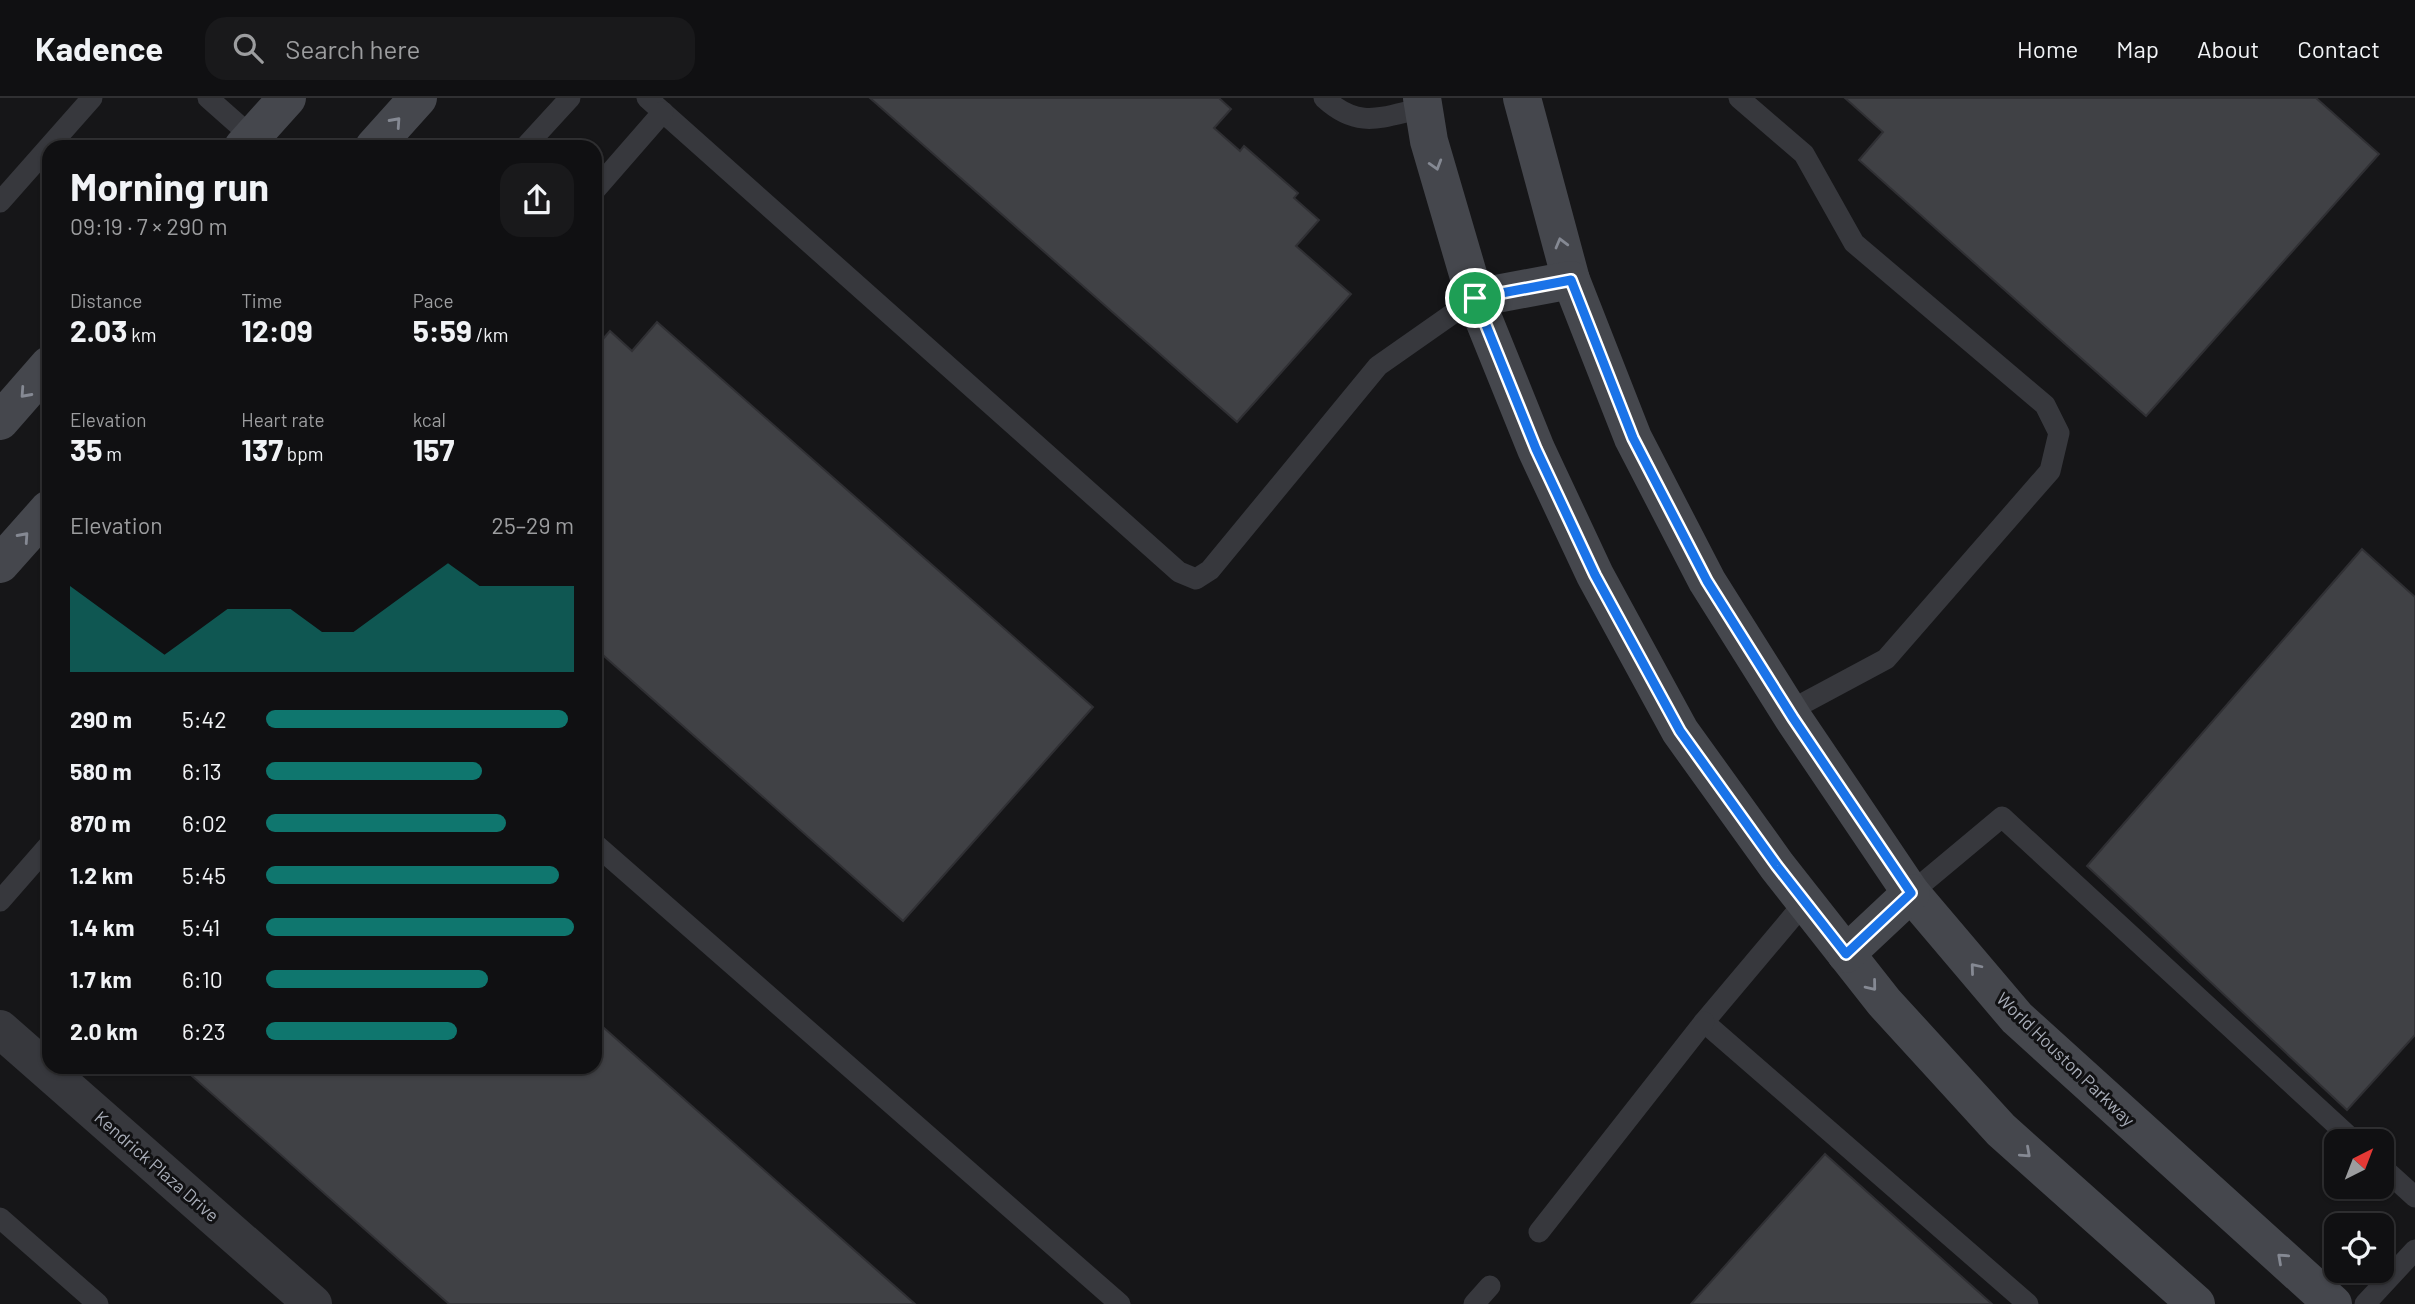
<!DOCTYPE html>
<html lang="en">
<head>
<meta charset="utf-8">
<style>
  :root { --surface:#101012; --page:#19191b; --text:#f1f3f6; --muted:#9c9d9f; --line:#303032; --accent:#0f766e }
  body { margin:0; font-family:Barlow,sans-serif; background:var(--page); color:var(--text); height:100vh; display:flex; flex-direction:column; font-size:26px; white-space:nowrap }
  * { box-sizing:border-box; margin:0 }
  p { font-size:23px; color:var(--muted) }
  .icon { flex:none; width:38px; height:38px; fill:none; stroke:currentColor; stroke-width:2; stroke-linecap:round; stroke-linejoin:round }
  .map { position:relative; flex:1; overflow:hidden }
  .panel { position:absolute; left:42px; top:42px; width:560px; height:934px; display:flex; flex-direction:column; background:var(--surface); border-radius:21px; box-shadow:0 2px 5px #0004,0 0 0 2px var(--line) }
  .panel>* { flex:none }
  .needle { width:46px; rotate:42deg }
  .fabs { position:absolute; left:2324px; top:1031px; display:grid; gap:14px }
  .fabs a { display:grid; place-items:center; width:70px; height:70px; border-radius:14px; background:var(--surface); box-shadow:0 2px 5px #0004,0 0 0 2px var(--line); font-size:35px }
  .pin { position:absolute; display:grid; place-items:center; width:60px; height:60px; color:#fff; margin:-30px; border:4px solid #fff; border-radius:50%; box-shadow:0 2px 7px #0007 }
  .round { display:grid; place-items:center; flex:none; width:74px; height:74px; border-radius:21px; background:var(--page) }
  .headline { display:flex; align-items:center; justify-content:space-between; height:119px; padding:0 28px }
  h1 { font-size:38px; font-weight:700; line-height:52px }
  .stats { display:grid; grid-template-columns:repeat(3,1fr); gap:10px; height:119px; padding:7px 28px }
  .stats div { display:grid; align-content:center }
  .stats b { font-size:30px; font-weight:700 }
  .stats small { font-size:19px; font-weight:400 }
  .stats p { font-size:19px }
  .chart { height:196px; padding:14px 28px }
  .chart p { display:flex; justify-content:space-between }
  .chart svg { width:100%; height:126px; margin-top:7px; fill:var(--accent); opacity:.7 }
  ul { padding:0 28px; list-style:none; font-size:23px }
  li { display:grid; grid-template-columns:112px 84px 1fr; align-items:center; height:52px }
  li i { height:18px; border-radius:9px; background:var(--accent) }
  header { display:flex; align-items:center; gap:42px; box-sizing:border-box; height:98px; padding:0 35px; background:var(--surface); border-bottom:2px solid var(--line) }
  header strong { font-size:33px }
  nav { display:flex; gap:38px; margin-inline-start:auto; font-size:24px }
  .search { width:490px; height:63px; background:var(--page); display:flex; align-items:center; gap:18px; box-sizing:border-box; padding:0 24px; border-radius:21px; color:var(--muted); font-size:26px }
  .map>svg:first-child { display:block }
</style>
</head>
<body>
<header>
<strong>Kadence</strong>
<div class="search"><svg class="icon" aria-label="search" viewBox="0 0 24 24"><circle cx="10" cy="10" r="6"/><path d="M15 15l6 6"/></svg>Search here</div>
<nav><a>Home</a><a>Map</a><a>About</a><a>Contact</a></nav>
</header>
<div class="map">
<svg width="2415" height="1206" viewBox="0 0 2415 1206">
  <rect width="100%" height="100%" fill="#161618"/>
  <!-- building -->
  <g fill="#404145" stroke="#303034" stroke-width="2">
    <path d="M870,0H1219L1231,11L1214,30L1240,53L1244,48L1298,95L1294,100L1319,122L1296,148L1351,196L1237,324Z"/>
    <path d="M1845,0H2316L2379,56L2146,318L1859,62L1883,34Z"/>
    <path d="M657,224L1093,609L903,823L595,550V250L610,233L632,253Z"/>
    <path d="M2362,451L2415,499V937L2347,1012L2087,768Z"/>
    <path d="M595,922L915,1206H449L183,970H595Z"/>
    <path d="M1825,1056L1992,1206H1691Z"/>
  </g>
  <g fill="none" stroke-linecap="round" stroke-linejoin="round">
    <!-- lane -->
    <g stroke="#37383d" stroke-width="21">
      <path d="M208,0L252,39"/>
      <path d="M647,0L1179,474L1196,481L1210,472L1378,268L1475,200"/>
      <path d="M1324,0C1359,32 1381,19 1423,10"/>
      <path d="M1739,0L1804,56L1854,145L2045,307L2059,335L2050,373L1886,561L1789,613"/>
      <path d="M525,49L570,0"/>
      <path d="M595,92L663,14"/>
      <path d="M0,104L92,0"/>
      <path d="M595,746L1120,1206"/>
      <path d="M1911,795L2002,719L2354,1043"/>
      <path d="M0,803L49,747"/>
      <path d="M1805,804L1704,924L2028,1206"/>
      <path d="M2382,1069L2415,1099"/>
      <path d="M0,1120L98,1206"/>
      <path d="M1539,1134L1704,924"/>
      <path d="M1474,1206L1490,1188"/>
      <path d="M2365,1206L2415,1152"/>
    </g>
    <!-- street -->
    <path stroke="#37383d" stroke-width="38" d="M0,931L313,1206"/>
    <!-- secondary -->
    <g stroke="#45474d" stroke-width="38">
      <path d="M1422,0L1429,43L1475,200L1536,351L1595,477L1680,633L1777,768L1884,904L2001,1032L2196,1206"/>
      <path d="M1522,0L1571,182L1633,340L1707,483L1793,620L1911,795L2017,920L2333,1206"/>
      <path d="M243,49L287,0"/>
      <path d="M374,49L418,0"/>
      <path d="M1475,200L1571,182"/>
      <path d="M0,323L49,267"/>
      <path d="M0,466L49,411"/>
      <path d="M1846,856L1911,795"/>
    </g>
  </g>
  <!-- one-way arrows -->
  <defs><path id="oneway-chevron" d="M-2-3.5L2.5 0L-2 3.5" fill="none" stroke-width="1.6" stroke-linecap="round" stroke-linejoin="round" transform="scale(1.75)"/></defs>
  <g stroke="#858993">
    <use href="#oneway-chevron" transform="translate(396 24) rotate(-48)"/>
    <use href="#oneway-chevron" transform="translate(1436 67) rotate(73)"/>
    <use href="#oneway-chevron" transform="translate(1561 145) rotate(-105)"/>
    <use href="#oneway-chevron" transform="translate(25 295) rotate(132)"/>
    <use href="#oneway-chevron" transform="translate(24 439) rotate(-48)"/>
    <use href="#oneway-chevron" transform="translate(1975 870) rotate(-130)"/>
    <use href="#oneway-chevron" transform="translate(1872 888) rotate(51)"/>
    <use href="#oneway-chevron" transform="translate(2026 1055) rotate(42)"/>
    <use href="#oneway-chevron" transform="translate(2282 1160) rotate(-138)"/>
  </g>
  <g fill="none" stroke-linecap="round" stroke-linejoin="round">
    <defs>
      <path id="route" d="M1571,182L1633,340L1707,483L1793,620L1911,795L1846,856L1777,768L1680,633L1595,477L1536,351L1475,200Z"/>
    </defs>
    <!-- route casing -->
    <use href="#route" stroke="#fff" stroke-width="14"/>
    <!-- route -->
    <use href="#route" stroke="#1a73e8" stroke-width="9"/>
  </g>
  <g text-anchor="middle" dominant-baseline="central" stroke-width="6" stroke-linejoin="round" paint-order="stroke">
    <!-- street labels -->
    <g font-size="18" fill="#a8adb8" stroke="#111113">
      <text transform="translate(2066 961) rotate(44)">World Houston Parkway</text>
      <text transform="translate(157 1068) rotate(41)">Kendrick Plaza Drive</text>
    </g>
  </g>
</svg>
<div class="fabs">
<a><svg class="needle" viewBox="-14 -14 28 28"><path d="M0-13l5 13h-10z" fill="#e53935"/><path d="M0 13l5-13h-10z" fill="#9c9d9f"/></svg></a>
<a><svg class="icon" aria-label="locate" viewBox="0 0 24 24"><circle cx="12" cy="12" r="6"/><path d="M12 2v4M12 18v4M2 12h4M18 12h4"/></svg></a>
</div>
<div class="pin" style="left:1475px;top:200px;background:#1e9e55"><svg class="icon" aria-label="arrive" viewBox="0 0 24 24"><path d="M6 21V4h12l-3 4 3 4H6"/></svg></div>
<section class="panel">
<div class="headline"><div><h1>Morning run</h1><p>09:19 · 7 × 290 m</p></div><a class="round"><svg class="icon" aria-label="share" viewBox="0 0 24 24"><path d="M12 15V3M7 8l5-5 5 5M5 13v7h14v-7"/></svg></a></div>
<div class="stats">
<div><p>Distance</p><b>2.03<small> km</small></b></div>
<div><p>Time</p><b>12:09</b></div>
<div><p>Pace</p><b>5:59<small> /km</small></b></div>
</div>
<div class="stats">
<div><p>Elevation</p><b>35<small> m</small></b></div>
<div><p>Heart rate</p><b>137<small> bpm</small></b></div>
<div><p>kcal</p><b>157</b></div>
</div>
<div class="chart"><p><span>Elevation</span>25–29 m</p>
<svg viewBox="0 0 160 44" preserveAspectRatio="none"><path d="M0 44V14L10 22L20 30L30 38L40 30L50 22L60 22L70 22L80 30L90 30L100 22L110 14L120 6L130 14L140 14L150 14L160 14V44z"/></svg>
</div>
<ul>
<li><b>290 m</b>5:42<i style="width:98%"></i></li>
<li><b>580 m</b>6:13<i style="width:70%"></i></li>
<li><b>870 m</b>6:02<i style="width:78%"></i></li>
<li><b>1.2 km</b>5:45<i style="width:95%"></i></li>
<li><b>1.4 km</b>5:41<i style="width:100%"></i></li>
<li><b>1.7 km</b>6:10<i style="width:72%"></i></li>
<li><b>2.0 km</b>6:23<i style="width:62%"></i></li>
</ul>
</section>
</div>
</body>
</html>
